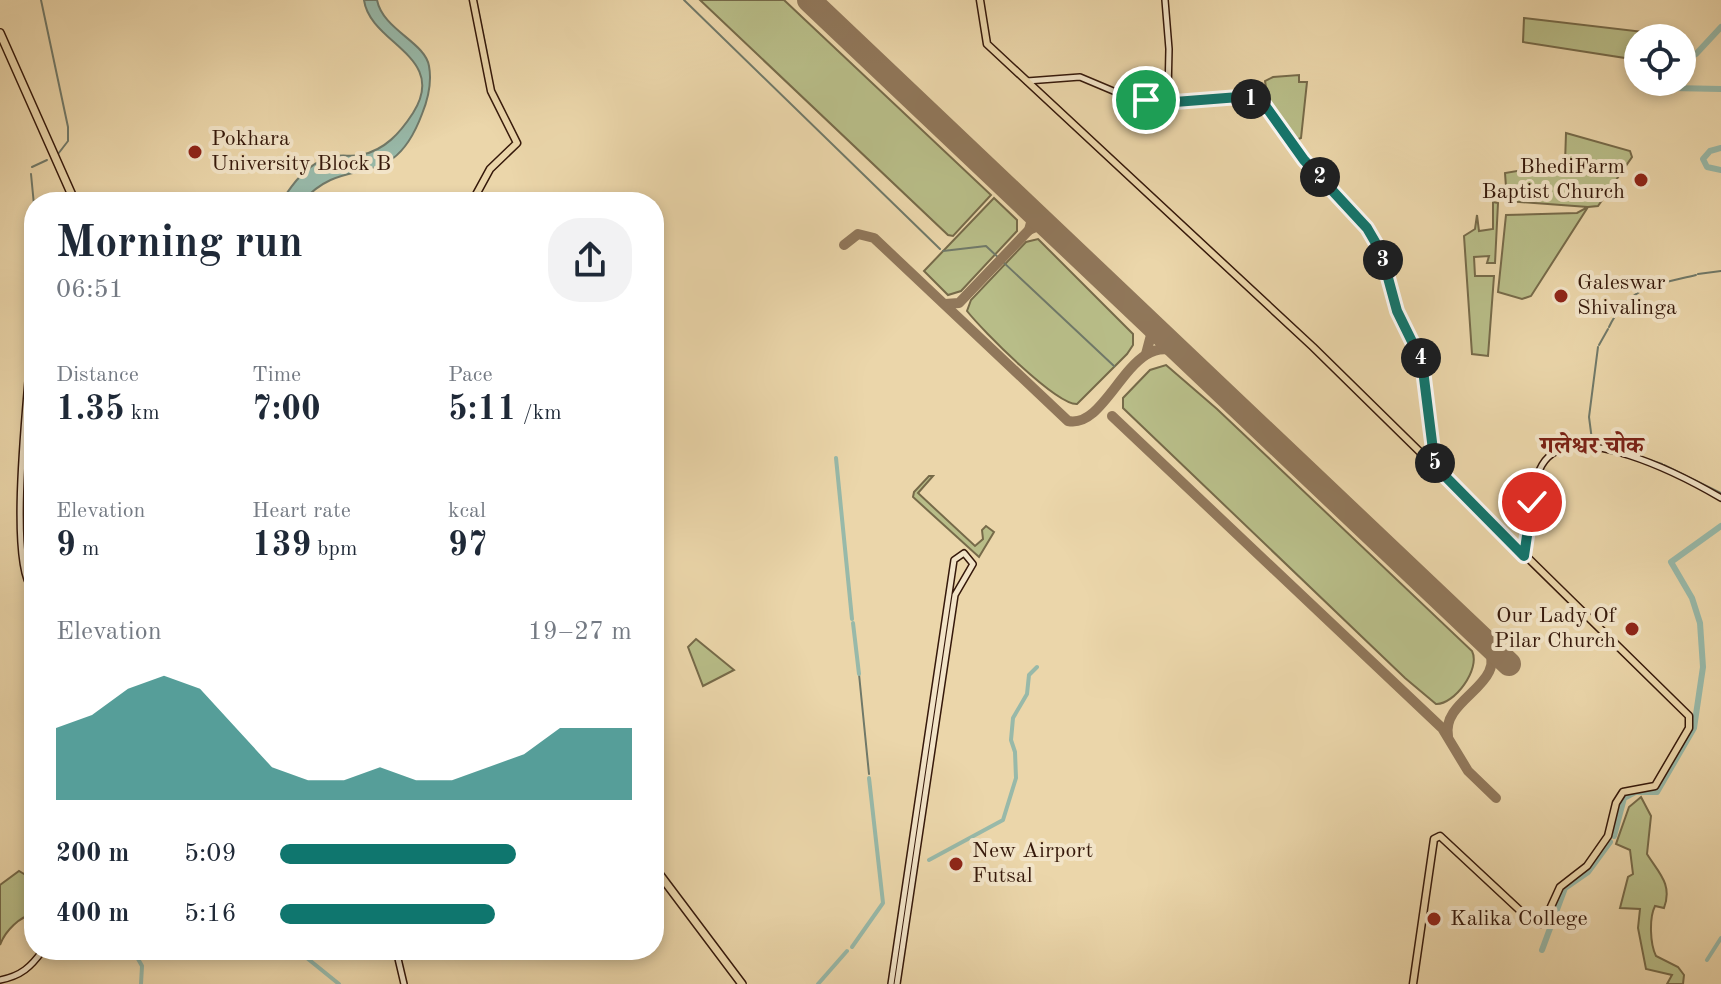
<!DOCTYPE html>
<html lang="en">
<head>
<meta charset="utf-8">
<style>
  :root { --surface:#fff; --page:#f2f2f3; --text:#1f2937; --muted:#747a83; --accent:#0f766e }
  body { margin:0; font-family:"Old Standard TT","Noto Serif Devanagari",serif; background:var(--page); color:var(--text); height:100vh; display:flex; flex-direction:column; font-size:30px; white-space:nowrap }
  * { box-sizing:border-box; margin:0 }
  p { font-size:26px; color:var(--muted) }
  .icon { flex:none; width:44px; height:44px; fill:none; stroke:currentColor; stroke-width:2; stroke-linecap:round; stroke-linejoin:round }
  .map { position:relative; flex:1; overflow:hidden }
  .drawer { position:absolute; left:24px; top:192px; width:640px; height:768px; display:flex; flex-direction:column; background:var(--surface); border-radius:32px; box-shadow:0 4px 12px #0003 }
  .drawer>* { flex:none }
  .fabs { position:absolute; left:1624px; top:24px; display:grid; gap:16px }
  .fabs a { display:grid; place-items:center; width:72px; height:72px; border-radius:50%; background:var(--surface); box-shadow:0 4px 12px #0003; font-size:40px }
  .pin { position:absolute; display:grid; place-items:center; width:68px; height:68px; color:#fff; margin:-34px; border:4px solid #fff; border-radius:50%; box-shadow:0 2px 8px #0007 }
  .km { position:absolute; width:40px; height:40px; margin:-20px; border-radius:50%; background:#222; color:#fff; font-size:22px; line-height:40px; text-align:center }
  .round { display:grid; place-items:center; flex:none; width:84px; height:84px; border-radius:32px; background:var(--page) }
  .overview { display:flex; align-items:center; justify-content:space-between; height:136px; padding:0 32px }
  h1 { font-size:44px; font-weight:600; line-height:60px }
  .stats { display:grid; grid-template-columns:repeat(3,1fr); gap:12px; height:136px; padding:8px 32px }
  .stats div { display:grid; align-content:center }
  .stats b { font-size:34px; font-weight:600 }
  .stats small { font-size:22px; font-weight:400 }
  .stats p { font-size:22px }
  .chart { height:224px; padding:16px 32px }
  .chart p { display:flex; justify-content:space-between }
  .chart svg { width:100%; height:144px; margin-top:8px; fill:var(--accent); opacity:.7 }
  ul { padding:0 32px; list-style:none; font-size:26px }
  li { display:grid; grid-template-columns:128px 96px 1fr; align-items:center; height:60px }
  li i { height:20px; border-radius:10px; background:var(--accent) }
  .map>svg:first-child { display:block }
</style>
</head>
<body>
<div class="map">
<svg width="1721" height="984" viewBox="0 0 1721 984">
  <rect width="100%" height="100%" fill="#ebd6aa"/>
  <filter id="stains"><feTurbulence type="fractalNoise" baseFrequency=".0025" numOctaves="4"/><feColorMatrix values="0 0 0 0 .2 0 0 0 0 .09 0 0 0 0 .02 0 0 0 .5 -.17"/></filter>
  <radialGradient id="worn" r=".72"><stop offset=".6" stop-color="#630" stop-opacity="0"/><stop offset="1" stop-color="#630" stop-opacity=".3"/></radialGradient>
  <!-- green -->
  <g fill="#b8bd88" stroke="#766a49" stroke-width="2">
    <path d="M700,0H784L991,195L953,236L948,235Z"/>
    <path d="M1524,18L1661,34L1659,38H1638V60L1523,42Z"/>
    <path d="M1299,75V82H1307L1301,138L1296,140L1268,100L1265,81L1273,77Z"/>
    <path d="M1566,133L1630,151L1632,157L1598,206L1588,207L1531,296L1522,299L1498,292L1506,215L1577,213L1588,207L1507,201L1505,173L1565,163Z"/>
    <path d="M994,198L1017,220V231L961,291L948,295L924,271Z"/>
    <path d="M1493,202L1498,203L1495,263H1487L1489,256L1474,257L1475,276H1494L1488,356L1472,354L1464,236L1475,229L1477,215L1479,231L1493,229Z"/>
    <path d="M1038,239L1133,334V345L1127,354L1077,404C1056,405 982,330 967,311L971,300L1026,242Z"/>
    <path d="M1166,365L1217,409L1472,651C1481,669 1454,705 1436,704L1405,678L1123,408V398L1150,370Z"/>
    <path d="M929,476H933L918,493L975,546L983,539L982,530L986,526L994,532L979,557L913,497L914,492Z"/>
    <path d="M696,639L734,670L703,686L688,647Z"/>
    <path d="M1641,797L1651,816L1647,854C1658,872 1673,884 1664,908L1655,906C1649,918 1650,944 1656,956L1678,967L1684,975L1683,984H1667L1672,975L1646,969L1638,928L1640,909L1620,908L1628,877L1633,874L1630,850L1616,844L1629,807Z"/>
    <path d="M34,861V914C20,916 5,931 0,945V885L19,871L24,874Z"/>
  </g>
  <!-- water -->
  <path fill="#98b9a9" stroke="#707969" stroke-width="2" d="M364,0H377C383,30 425,42 429,66C432,82 428,99 422,114C391,197 347,150 302,202H281C293,183 307,164 330,157C340,154 351,157 361,155C385,150 400,133 413,113C449,56 370,44 364,0Z"/>
  <g fill="none" stroke-linecap="round" stroke-linejoin="round">
    <!-- stream -->
    <g stroke="#707969" stroke-width="2">
      <path d="M41,0L68,127V141L58,154"/>
      <path d="M684,0L940,249"/>
      <path d="M32,167L47,160"/>
      <path d="M31,174L34,205"/>
      <path d="M943,251L986,246L1114,366"/>
      <path d="M1698,274L1721,271"/>
      <path d="M1609,327C1629,286 1655,285 1696,275"/>
      <path d="M1599,345L1608,329"/>
      <path d="M1598,347L1589,417L1592,440L1602,446"/>
      <path d="M1640,457L1662,464"/>
      <path d="M1664,465L1721,493"/>
      <path d="M859,674L869,774"/>
    </g>
    <!-- canal -->
    <g stroke="#98b9a9" stroke-width="4">
      <path d="M475,0L486,53"/>
      <path d="M836,458L852,619"/>
      <path d="M853,623L859,674"/>
      <path d="M929,860L1003,820L1016,778L1015,752L1011,740L1013,718L1027,694L1029,675L1037,667"/>
      <path d="M852,947L883,903L869,778"/>
      <path d="M133,950L142,966L141,984"/>
      <path d="M297,950L339,984"/>
      <path d="M1707,960L1721,938"/>
      <path d="M818,984L847,951"/>
    </g>
    <!-- river -->
    <g stroke="#98b9a9" stroke-width="6">
      <path d="M1682,62L1696,54L1721,27"/>
      <path d="M1665,82L1672,88L1721,89"/>
      <path d="M1721,148L1710,151L1703,159L1707,167L1721,170"/>
      <path d="M1614,836L1624,798L1635,792H1657L1694,728L1703,667L1700,623L1692,598L1671,562L1721,526"/>
      <path d="M1542,950L1565,888L1588,872L1610,842"/>
    </g>
    <!-- taxiway -->
    <g stroke="#90775a" stroke-width="10">
      <path d="M1029,230L1041,225L1053,231"/>
      <path d="M844,245L858,234L874,238L1068,421C1110,430 1131,321 1185,356"/>
      <path d="M945,304L959,303L1029,230L1032,219L1027,206"/>
      <path d="M1143,317L1151,335L1146,354"/>
      <path d="M1112,416L1442,728L1468,771L1496,798"/>
      <path d="M1448,736C1441,697 1512,685 1486,642"/>
    </g>
    <!-- runway -->
    <path stroke="#90775a" stroke-width="24" d="M809,0L1509,664"/>
    <defs>
      <g id="secondary">
        <path d="M1165,0L1169,49L1168,94L1175,101"/>
        <path d="M1027,81L1080,77L1118,93L1162,103L1239,97L1264,104L1304,160L1367,228L1381,252L1397,311L1422,362L1435,466"/>
        <path d="M34,358L29,369C26,410 9,562 32,589L31,796L34,821"/>
        <path d="M1524,556C1530,527 1527,491 1542,465C1571,416 1685,477 1721,498"/>
        <path d="M396,950L404,984"/>
        <path d="M0,980C21,976 31,967 43,950"/>
        <path d="M891,984L954,560L964,553L973,564L955,595L897,984"/>
      </g>
      <g id="primary">
        <path d="M980,0L987,44L1313,347L1689,716V728L1655,786L1623,792L1616,803L1608,836L1587,866L1560,887L1544,922L1540,924L1527,917L1440,836L1434,839L1413,984"/>
        <path d="M472,202L490,169L517,143L491,91L473,0"/>
      </g>
      <g id="highway">
        <path d="M0,33L75,202"/>
        <path d="M654,867L742,984"/>
      </g>
    </defs>
    <!-- secondary casing -->
    <use href="#secondary" stroke="#35180a" stroke-width="8"/>
    <!-- primary casing -->
    <use href="#primary" stroke="#35180a" stroke-width="9"/>
    <!-- highway casing -->
    <use href="#highway" stroke="#35180a" stroke-width="10"/>
    <!-- secondary -->
    <use href="#secondary" stroke="#f2e4c8" stroke-width="5"/>
    <!-- primary -->
    <use href="#primary" stroke="#ebd6aa" stroke-width="6"/>
    <!-- highway -->
    <use href="#highway" stroke="#ebd6aa" stroke-width="7"/>
  </g>
  <g fill="none" stroke-linecap="round" stroke-linejoin="round">
    <defs>
      <path id="route" d="M1146,100L1162,103L1239,97L1264,104L1304,160L1367,228L1381,252L1397,311L1422,362L1435,466L1524,556L1532,502"/>
    </defs>
    <!-- route casing -->
    <use href="#route" stroke="#fff" stroke-width="16"/>
    <!-- route -->
    <use href="#route" stroke="#0f766e" stroke-width="10"/>
  </g>
  <!-- markers -->
  <g fill="#8f2418" stroke="#f2e4c8" stroke-width="3">
    <circle cx="195" cy="152" r="8"/>
    <circle cx="1641" cy="180" r="8"/>
    <circle cx="1561" cy="296" r="8"/>
    <circle cx="1632" cy="629" r="8"/>
    <circle cx="956" cy="864" r="8"/>
    <circle cx="1434" cy="919" r="8"/>
  </g>
  <g text-anchor="middle" dominant-baseline="central" stroke-width="8" stroke-linejoin="round" paint-order="stroke">
    <!-- poi labels -->
    <g font-size="22" fill="#35180a" stroke="#f2e4c8" text-anchor="start">
      <text x="211" y="139">Pokhara<tspan x="211" dy="25">University Block B</tspan></text>
      <text x="1625" y="167" text-anchor="end">BhediFarm<tspan x="1625" dy="25">Baptist Church</tspan></text>
      <text x="1577" y="283">Galeswar<tspan x="1577" dy="25">Shivalinga</tspan></text>
      <text x="1616" y="616" text-anchor="end">Our Lady Of<tspan x="1616" dy="25">Pilar Church</tspan></text>
      <text x="972" y="851">New Airport<tspan x="972" dy="25">Futsal</tspan></text>
      <text x="1450" y="919">Kalika College</text>
    </g>
    <!-- neighbourhood labels -->
    <g font-size="24" font-weight="bold" fill="#7a1f14" stroke="#f2e4c8">
      <text x="1592" y="447">गलेश्वर चोक</text>
    </g>
  </g>
  <rect width="100%" height="100%" filter="url(#stains)"/>
  <rect width="100%" height="100%" fill="url(#worn)"/>
</svg>
<div class="fabs">
<a><svg class="icon" aria-label="locate" viewBox="0 0 24 24"><circle cx="12" cy="12" r="6"/><path d="M12 2v4M12 18v4M2 12h4M18 12h4"/></svg></a>
</div>
<div class="pin" style="left:1146px;top:100px;background:#1e9e55"><svg class="icon" aria-label="arrive" viewBox="0 0 24 24"><path d="M6 21V4h12l-3 4 3 4H6"/></svg></div>
<div class="pin" style="left:1532px;top:502px;background:#d93025"><svg class="icon" aria-label="check" viewBox="0 0 24 24"><path d="M5 12l5 5 9-10"/></svg></div>
<b class="km" style="left:1251px;top:99px">1</b>
<b class="km" style="left:1320px;top:177px">2</b>
<b class="km" style="left:1383px;top:260px">3</b>
<b class="km" style="left:1421px;top:358px">4</b>
<b class="km" style="left:1435px;top:463px">5</b>
<section class="drawer">
<div class="overview"><div><h1>Morning run</h1><p>06:51</p></div><a class="round"><svg class="icon" aria-label="share" viewBox="0 0 24 24"><path d="M12 15V3M7 8l5-5 5 5M5 13v7h14v-7"/></svg></a></div>
<div class="stats">
<div><p>Distance</p><b>1.35<small> km</small></b></div>
<div><p>Time</p><b>7:00</b></div>
<div><p>Pace</p><b>5:11<small> /km</small></b></div>
</div>
<div class="stats">
<div><p>Elevation</p><b>9<small> m</small></b></div>
<div><p>Heart rate</p><b>139<small> bpm</small></b></div>
<div><p>kcal</p><b>97</b></div>
</div>
<div class="chart"><p><span>Elevation</span>19–27 m</p>
<svg viewBox="0 0 160 44" preserveAspectRatio="none"><path d="M0 44V22L10 18L20 10L30 6L40 10L50 22L60 34L70 38L80 38L90 34L100 38L110 38L120 34L130 30L140 22L150 22L160 22V44z"/></svg>
</div>
<ul>
<li><b>200 m</b>5:09<i style="width:67%"></i></li>
<li><b>400 m</b>5:16<i style="width:61%"></i></li>
</ul>
</section>
</div>
</body>
</html>
